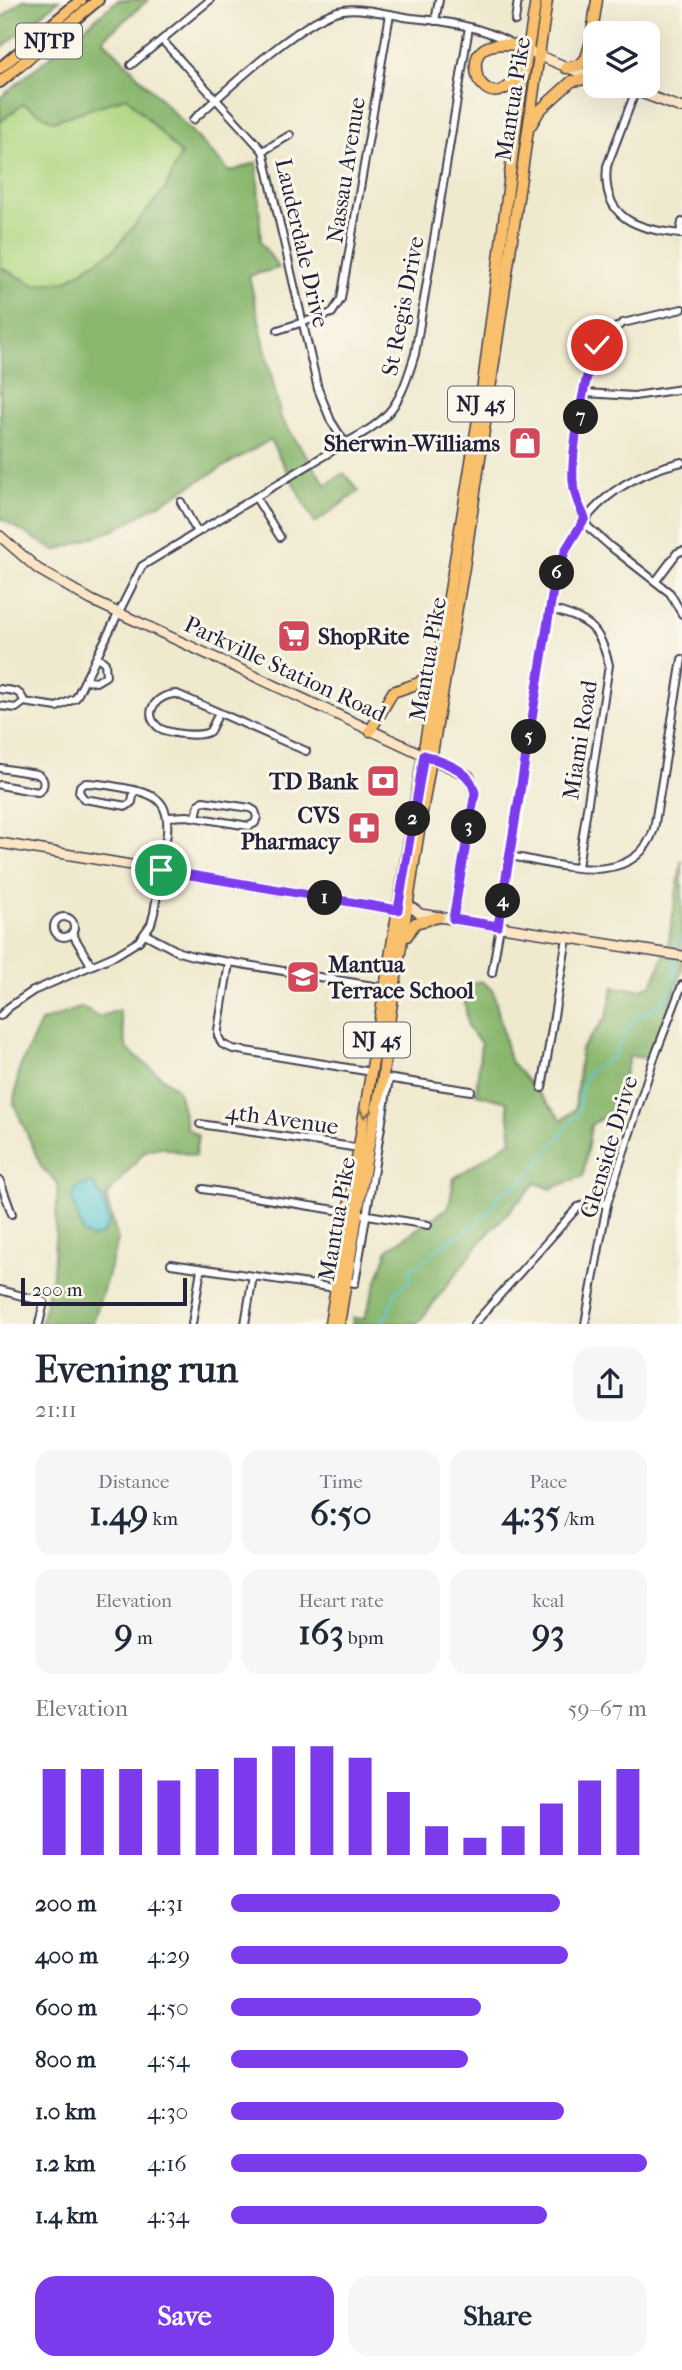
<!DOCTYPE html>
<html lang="en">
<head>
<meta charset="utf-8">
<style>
  :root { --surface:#fff; --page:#f6f6f7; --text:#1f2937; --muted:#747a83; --accent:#7c3aed }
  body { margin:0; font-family:"IM FELL French Canon",serif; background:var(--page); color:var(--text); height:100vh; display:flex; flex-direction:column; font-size:26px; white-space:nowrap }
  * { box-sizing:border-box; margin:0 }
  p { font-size:23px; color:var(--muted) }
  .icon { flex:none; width:38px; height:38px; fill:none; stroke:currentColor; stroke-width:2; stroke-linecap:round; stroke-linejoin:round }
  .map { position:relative; height:1324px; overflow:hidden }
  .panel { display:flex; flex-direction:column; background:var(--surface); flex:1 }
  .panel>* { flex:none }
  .buttons { position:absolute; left:583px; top:21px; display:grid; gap:14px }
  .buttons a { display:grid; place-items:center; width:77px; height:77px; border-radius:14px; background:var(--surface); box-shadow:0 7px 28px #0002; font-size:35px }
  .scale { position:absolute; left:21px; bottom:18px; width:166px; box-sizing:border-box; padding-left:7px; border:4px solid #22223b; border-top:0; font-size:19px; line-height:24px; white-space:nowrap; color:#22223b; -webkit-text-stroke:5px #fbf7ec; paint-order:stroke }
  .pin { position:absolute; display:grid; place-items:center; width:60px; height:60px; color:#fff; margin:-30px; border:4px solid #fff; border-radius:50%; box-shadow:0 2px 7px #0007 }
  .km { position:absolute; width:35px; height:35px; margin:-18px; border-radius:50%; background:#222; color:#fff; font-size:19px; line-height:35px; text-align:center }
  .round { display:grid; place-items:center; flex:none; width:74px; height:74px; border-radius:21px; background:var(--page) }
  .headline { display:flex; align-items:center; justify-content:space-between; height:119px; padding:0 35px }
  h1 { font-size:38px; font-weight:800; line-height:52px }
  .metrics { display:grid; grid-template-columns:repeat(3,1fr); gap:10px; height:119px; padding:7px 35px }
  .metrics div { display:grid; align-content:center; border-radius:18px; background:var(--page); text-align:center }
  .metrics b { font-size:35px; font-weight:800 }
  .metrics small { font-size:19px; font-weight:400 }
  .metrics p { font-size:19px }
  .chart { height:196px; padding:14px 35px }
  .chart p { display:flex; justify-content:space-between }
  .chart svg { width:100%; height:126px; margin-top:7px; stroke:var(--accent); stroke-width:6 }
  .primary-button { display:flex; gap:14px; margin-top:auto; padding:14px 35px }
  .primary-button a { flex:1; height:80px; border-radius:21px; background:var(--accent); color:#fff; font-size:28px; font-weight:800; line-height:80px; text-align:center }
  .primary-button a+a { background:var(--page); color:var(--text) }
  ul { padding:0 35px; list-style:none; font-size:23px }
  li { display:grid; grid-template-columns:112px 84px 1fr; align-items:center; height:52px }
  li i { height:18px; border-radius:9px; background:var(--accent) }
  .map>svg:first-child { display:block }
</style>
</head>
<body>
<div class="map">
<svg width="682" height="1324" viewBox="0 0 682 1324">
  <rect width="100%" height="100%" fill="#fbf7ec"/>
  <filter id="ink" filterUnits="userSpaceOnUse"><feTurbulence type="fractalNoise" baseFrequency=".0143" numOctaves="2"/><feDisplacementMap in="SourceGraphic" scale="14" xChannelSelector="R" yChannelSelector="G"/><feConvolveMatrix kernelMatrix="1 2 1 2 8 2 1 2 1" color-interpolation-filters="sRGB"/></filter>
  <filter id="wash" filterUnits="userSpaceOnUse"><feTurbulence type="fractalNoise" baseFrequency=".00686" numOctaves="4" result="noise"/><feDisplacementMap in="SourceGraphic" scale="28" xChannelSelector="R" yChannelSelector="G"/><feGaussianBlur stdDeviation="1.57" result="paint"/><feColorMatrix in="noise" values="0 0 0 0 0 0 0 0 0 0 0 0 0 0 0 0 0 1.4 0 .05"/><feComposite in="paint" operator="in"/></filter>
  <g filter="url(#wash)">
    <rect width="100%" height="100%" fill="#efe9ce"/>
    <!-- green -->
    <path fill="#aed680" stroke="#687c5e" stroke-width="2" d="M127,96L181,154L166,188L115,249L66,281L34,285L0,267V122L23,104L53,121Z"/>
    <!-- forest -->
    <g fill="#8ab76e" stroke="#566c54" stroke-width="2">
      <path d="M23,0H59L0,49V19Z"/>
      <path d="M118,0H148L103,39L230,172L257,162L261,243L279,268L249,276L281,418L326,485L344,473L359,491L315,523L270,440L116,529L55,551L0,518V267L34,285L66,281L115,249L166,188L181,154L127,97L53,121L23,104L0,122V98Z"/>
      <path d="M682,859V970L651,1059L630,1056L614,1110L591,1125L583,1176L551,1189L536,1183L482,1240L418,1323L352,1324L353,1318L364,1319L388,1249L449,1207L454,1178L512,1140L507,1102L476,1094L481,1043L468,1028L463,986L481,981L493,990L510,1061L562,1120L575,1109L581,1049L607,1016L613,987L641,989L652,985L668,945Z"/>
      <path d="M82,1007L98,1017L119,1010L127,1049L178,1090L187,1128L198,1136L195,1156L160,1147L145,1151L106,1197L118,1240L93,1323H41L53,1273L58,1183L42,1168L14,1104L19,1069L41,1022Z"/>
    </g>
    <!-- water -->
    <path fill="#5cc8d2" stroke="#3f7586" stroke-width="2" d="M93,1183L104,1203L109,1223L103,1234L91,1238L83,1233L72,1198L77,1187Z"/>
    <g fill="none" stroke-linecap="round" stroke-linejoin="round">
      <!-- stream -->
      <g stroke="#5cc8d2" stroke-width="2">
        <path d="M675,952L677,942L682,936"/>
        <path d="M380,1324L389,1311L396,1291L411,1280L409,1272L413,1267L428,1258L445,1242L464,1233L476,1221L489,1212L499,1193L521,1182L536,1167L578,1113L582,1085L588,1073L614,1056L624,1034L639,1015L656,1007L667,996L675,979V958"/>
      </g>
    </g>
  </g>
  <g filter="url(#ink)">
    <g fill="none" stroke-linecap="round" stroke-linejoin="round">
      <defs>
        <g id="street">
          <path d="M435,21L439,0"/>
          <path d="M515,21L518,0"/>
          <path d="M162,40L263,151L318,389L331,421L345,443"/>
          <path d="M131,65L210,0"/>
          <path d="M636,90L607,166C601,219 638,230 682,234"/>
          <path d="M193,120C223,93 306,15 343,10C365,7 389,15 412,18C445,21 479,26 509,42"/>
          <path d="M263,151L290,135"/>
          <path d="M680,234L682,222"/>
          <path d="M682,309L623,323L604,336L597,346L588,372L573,460V480L578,504L588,527L611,547L670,593L682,614"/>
          <path d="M278,330L332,313L341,299L390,14"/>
          <path d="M585,393L634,396L682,389"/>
          <path d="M256,498L280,537"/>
          <path d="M181,502L197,532"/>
          <path d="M656,581L677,553L682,551"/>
          <path d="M550,609C589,620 599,625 609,665L578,867"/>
          <path d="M86,680L96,682L106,676L105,663L97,656"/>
          <path d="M0,689C11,691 21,689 24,702"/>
          <path d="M0,706L16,708L24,702L57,707L76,698L142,566L345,443C392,420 400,403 415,354L469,27"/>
          <path d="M219,713L210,731C202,738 165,734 157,726C141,710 161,693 177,694L306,751"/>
          <path d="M0,768L37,774C44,777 45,783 42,789L38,792L0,785"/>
          <path d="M168,817L187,816L249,826L255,823L257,817L255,811L250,808L203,801L199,804L196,817"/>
          <path d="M510,856C557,864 634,891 654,829L682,659"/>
          <circle cx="64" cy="927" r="10"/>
          <path d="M498,926L554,584C572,518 615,477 682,462"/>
          <path d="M72,933L91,965"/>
          <path d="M145,934L179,952L193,956L385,988"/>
          <path d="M229,963L218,1030V1036L222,1044L233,1049L372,1072"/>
          <path d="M492,973L500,926"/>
          <path d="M0,1016L9,1007L33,991L116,955L139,941L151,924L154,913L167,833C170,799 153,793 124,788C112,786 99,783 86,783L80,786L79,792L84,799L127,806L132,802L134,790"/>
          <path d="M386,1078L471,1091"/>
          <path d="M542,1088L567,938"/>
          <path d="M200,1124L359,1148"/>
          <path d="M0,1181L12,1214"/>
          <path d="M203,1189L348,1212"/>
          <path d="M362,1214L428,1225"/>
          <path d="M171,1264L336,1288"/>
          <path d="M346,1281L355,1283L389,1079"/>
          <path d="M0,1290L44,1302L39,1324"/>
          <path d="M192,1324L201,1269"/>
          <path d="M245,1324L253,1276"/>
          <path d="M474,1324L578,1207L591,1203L607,1204"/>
          <path d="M585,1324L607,1204L653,1061L682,985"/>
        </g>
        <g id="secondary">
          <path d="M514,45L593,78"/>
          <path d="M622,86L682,108"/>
          <path d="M0,536L38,569L91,600L469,776L475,793L453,919"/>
          <path d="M0,843L398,910"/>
          <path d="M409,905L420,914L439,917L682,956"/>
        </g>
        <g id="primary">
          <path d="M514,45C489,42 469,48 478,79C493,103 511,88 521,70"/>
          <path d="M566,68L580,65L586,58L590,45L597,0"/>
          <path d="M531,125L540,110L572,81L593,78"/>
          <path d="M370,731L393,692L419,683L427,674L436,657"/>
          <path d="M407,936L415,923L439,917"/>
          <path d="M330,1324L480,407L518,112L536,0"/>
          <path d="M339,1324L368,1149L383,1077L388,1029L421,818L464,567L547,0"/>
        </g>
        <g id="highway">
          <path d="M0,68L81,0"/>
          <path d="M0,82L98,0"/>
        </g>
      </defs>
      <!-- street casing -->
      <use href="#street" stroke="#414051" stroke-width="10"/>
      <!-- secondary casing -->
      <use href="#secondary" stroke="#414051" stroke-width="12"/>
      <!-- primary casing -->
      <use href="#primary" stroke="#414051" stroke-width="13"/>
      <!-- highway casing -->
      <use href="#highway" stroke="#414051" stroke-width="14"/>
      <!-- street -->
      <use href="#street" stroke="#fff" stroke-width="6"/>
      <!-- secondary -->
      <use href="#secondary" stroke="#fce5c4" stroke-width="9"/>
      <!-- primary -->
      <use href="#primary" stroke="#f8bf6c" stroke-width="10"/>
      <!-- highway -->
      <use href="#highway" stroke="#f8bf6c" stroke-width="10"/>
    </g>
    <!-- one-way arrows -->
    <defs><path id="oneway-chevron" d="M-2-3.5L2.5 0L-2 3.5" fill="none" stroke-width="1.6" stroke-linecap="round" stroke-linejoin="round" transform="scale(1.75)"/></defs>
    <use stroke="#8d7054" href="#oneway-chevron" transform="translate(365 1113) rotate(99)"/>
  </g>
  <g fill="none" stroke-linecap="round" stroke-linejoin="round" filter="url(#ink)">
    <defs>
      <path id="route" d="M161,870L398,910L424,755C444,763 471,769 475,793L453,919L498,926L554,584L566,549L585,518C579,506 574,495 573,481C571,452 585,371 597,345"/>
    </defs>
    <!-- route casing -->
    <use href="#route" stroke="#fff" stroke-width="14"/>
    <!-- route -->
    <use href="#route" stroke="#7c3aed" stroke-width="9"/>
  </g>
  <!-- icons -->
  <defs>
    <symbol id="shop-square" viewBox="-11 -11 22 22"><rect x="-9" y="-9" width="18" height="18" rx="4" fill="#d1495b" stroke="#fbf7ec"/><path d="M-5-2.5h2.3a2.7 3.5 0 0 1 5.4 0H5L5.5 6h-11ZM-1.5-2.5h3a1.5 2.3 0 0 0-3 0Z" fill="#fff"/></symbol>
    <symbol id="supermarket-square" viewBox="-11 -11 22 22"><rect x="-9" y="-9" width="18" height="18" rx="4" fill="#d1495b" stroke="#fbf7ec"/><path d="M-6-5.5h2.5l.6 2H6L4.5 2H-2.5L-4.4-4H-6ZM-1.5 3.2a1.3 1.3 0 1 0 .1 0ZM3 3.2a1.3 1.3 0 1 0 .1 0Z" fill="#fff"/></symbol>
    <symbol id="bank-square" viewBox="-11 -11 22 22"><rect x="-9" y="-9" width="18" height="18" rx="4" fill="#d1495b" stroke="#fbf7ec"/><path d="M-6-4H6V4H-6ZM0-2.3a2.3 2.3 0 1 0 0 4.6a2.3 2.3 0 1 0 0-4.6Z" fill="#fff"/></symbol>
    <symbol id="pharmacy-square" viewBox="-11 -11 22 22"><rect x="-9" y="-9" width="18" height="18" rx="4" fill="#d1495b" stroke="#fbf7ec"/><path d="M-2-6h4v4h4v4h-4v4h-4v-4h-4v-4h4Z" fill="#fff"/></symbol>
    <symbol id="school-square" viewBox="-11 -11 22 22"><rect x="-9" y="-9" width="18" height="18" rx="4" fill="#d1495b" stroke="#fbf7ec"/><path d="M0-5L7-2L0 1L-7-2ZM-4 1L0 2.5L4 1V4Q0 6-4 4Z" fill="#fff"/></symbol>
  </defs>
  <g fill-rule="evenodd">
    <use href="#shop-square" x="506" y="424" width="38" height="38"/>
    <use href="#supermarket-square" x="275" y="617" width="38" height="38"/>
    <use href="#bank-square" x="364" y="762" width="38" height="38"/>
    <use href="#pharmacy-square" x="345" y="809" width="38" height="38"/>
    <use href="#school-square" x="284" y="958" width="38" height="38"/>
  </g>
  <g text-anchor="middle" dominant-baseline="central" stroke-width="6" stroke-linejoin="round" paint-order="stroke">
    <!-- shield labels -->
    <g fill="#fbf7ec" stroke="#636270" stroke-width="2">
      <rect x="16" y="23.5" width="66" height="35" rx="5"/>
      <rect x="448" y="386.5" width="66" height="35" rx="5"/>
      <rect x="344" y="1022.5" width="66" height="35" rx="5"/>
    </g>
    <g font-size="21" font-weight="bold" fill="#22223b">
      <text x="49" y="41">NJTP</text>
      <text x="481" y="404">NJ 45</text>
      <text x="377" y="1040">NJ 45</text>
    </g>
    <!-- street labels -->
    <g font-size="23" fill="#22223b" stroke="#fbf7ec">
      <text transform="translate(513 99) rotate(-81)">Mantua Pike</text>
      <text transform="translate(346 170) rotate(-81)">Nassau Avenue</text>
      <text transform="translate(302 243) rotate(77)">Lauderdale Drive</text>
      <text transform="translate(403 306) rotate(-79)">St Regis Drive</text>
      <text transform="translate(428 659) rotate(-80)">Mantua Pike</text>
      <text transform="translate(285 669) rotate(25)">Parkville Station Road</text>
      <text transform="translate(580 740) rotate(-81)">Miami Road</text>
      <text transform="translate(282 1119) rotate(8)">4th Avenue</text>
      <text transform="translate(609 1147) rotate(-73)">Glenside Drive</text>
      <text transform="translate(337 1219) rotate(-80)">Mantua Pike</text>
    </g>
    <!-- poi labels -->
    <g font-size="23" font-weight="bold" fill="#22223b" stroke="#fbf7ec" text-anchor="end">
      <text x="500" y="443">Sherwin-Williams</text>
      <text x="318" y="636" text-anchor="start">ShopRite</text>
      <text x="358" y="781">TD Bank</text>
      <text x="340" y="815">CVS<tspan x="340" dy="26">Pharmacy</tspan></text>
      <text x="328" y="964" text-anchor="start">Mantua<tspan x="328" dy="26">Terrace School</tspan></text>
    </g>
  </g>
</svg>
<div class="buttons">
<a><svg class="icon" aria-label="layers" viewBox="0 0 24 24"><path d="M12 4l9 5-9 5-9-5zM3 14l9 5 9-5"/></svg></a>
</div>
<div class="scale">200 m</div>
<div class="pin" style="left:161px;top:870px;background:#1e9e55"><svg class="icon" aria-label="arrive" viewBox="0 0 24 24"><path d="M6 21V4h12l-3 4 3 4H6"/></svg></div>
<div class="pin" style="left:597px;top:345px;background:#d93025"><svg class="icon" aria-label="check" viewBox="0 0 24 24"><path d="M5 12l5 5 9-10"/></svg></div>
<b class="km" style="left:325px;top:898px">1</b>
<b class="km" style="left:413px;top:819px">2</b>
<b class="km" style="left:469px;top:827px">3</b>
<b class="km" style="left:503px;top:901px">4</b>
<b class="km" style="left:529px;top:737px">5</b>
<b class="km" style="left:557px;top:573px">6</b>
<b class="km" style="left:581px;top:417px">7</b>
</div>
<section class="panel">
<div class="headline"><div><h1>Evening run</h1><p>21:11</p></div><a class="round"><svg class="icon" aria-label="share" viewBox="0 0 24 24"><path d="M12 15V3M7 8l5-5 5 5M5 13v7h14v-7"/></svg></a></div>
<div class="metrics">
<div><p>Distance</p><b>1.49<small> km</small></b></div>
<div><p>Time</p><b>6:50</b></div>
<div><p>Pace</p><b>4:35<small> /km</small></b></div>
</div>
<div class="metrics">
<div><p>Elevation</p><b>9<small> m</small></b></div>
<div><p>Heart rate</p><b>163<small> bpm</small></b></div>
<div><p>kcal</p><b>93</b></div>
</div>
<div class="chart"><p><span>Elevation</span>59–67 m</p>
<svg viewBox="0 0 160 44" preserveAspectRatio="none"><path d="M5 44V14M15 44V14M25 44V14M35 44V18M45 44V14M55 44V10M65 44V6M75 44V6M85 44V10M95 44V22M105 44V34M115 44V38M125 44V34M135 44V26M145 44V18M155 44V14"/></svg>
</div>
<ul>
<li><b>200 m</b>4:31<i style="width:79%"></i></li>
<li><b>400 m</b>4:29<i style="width:81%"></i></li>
<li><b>600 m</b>4:50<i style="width:60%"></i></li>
<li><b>800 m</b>4:54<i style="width:57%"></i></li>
<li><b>1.0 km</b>4:30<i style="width:80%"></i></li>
<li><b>1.2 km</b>4:16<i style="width:100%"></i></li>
<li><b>1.4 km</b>4:34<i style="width:76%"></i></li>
</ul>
<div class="primary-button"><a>Save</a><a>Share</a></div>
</section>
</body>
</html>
